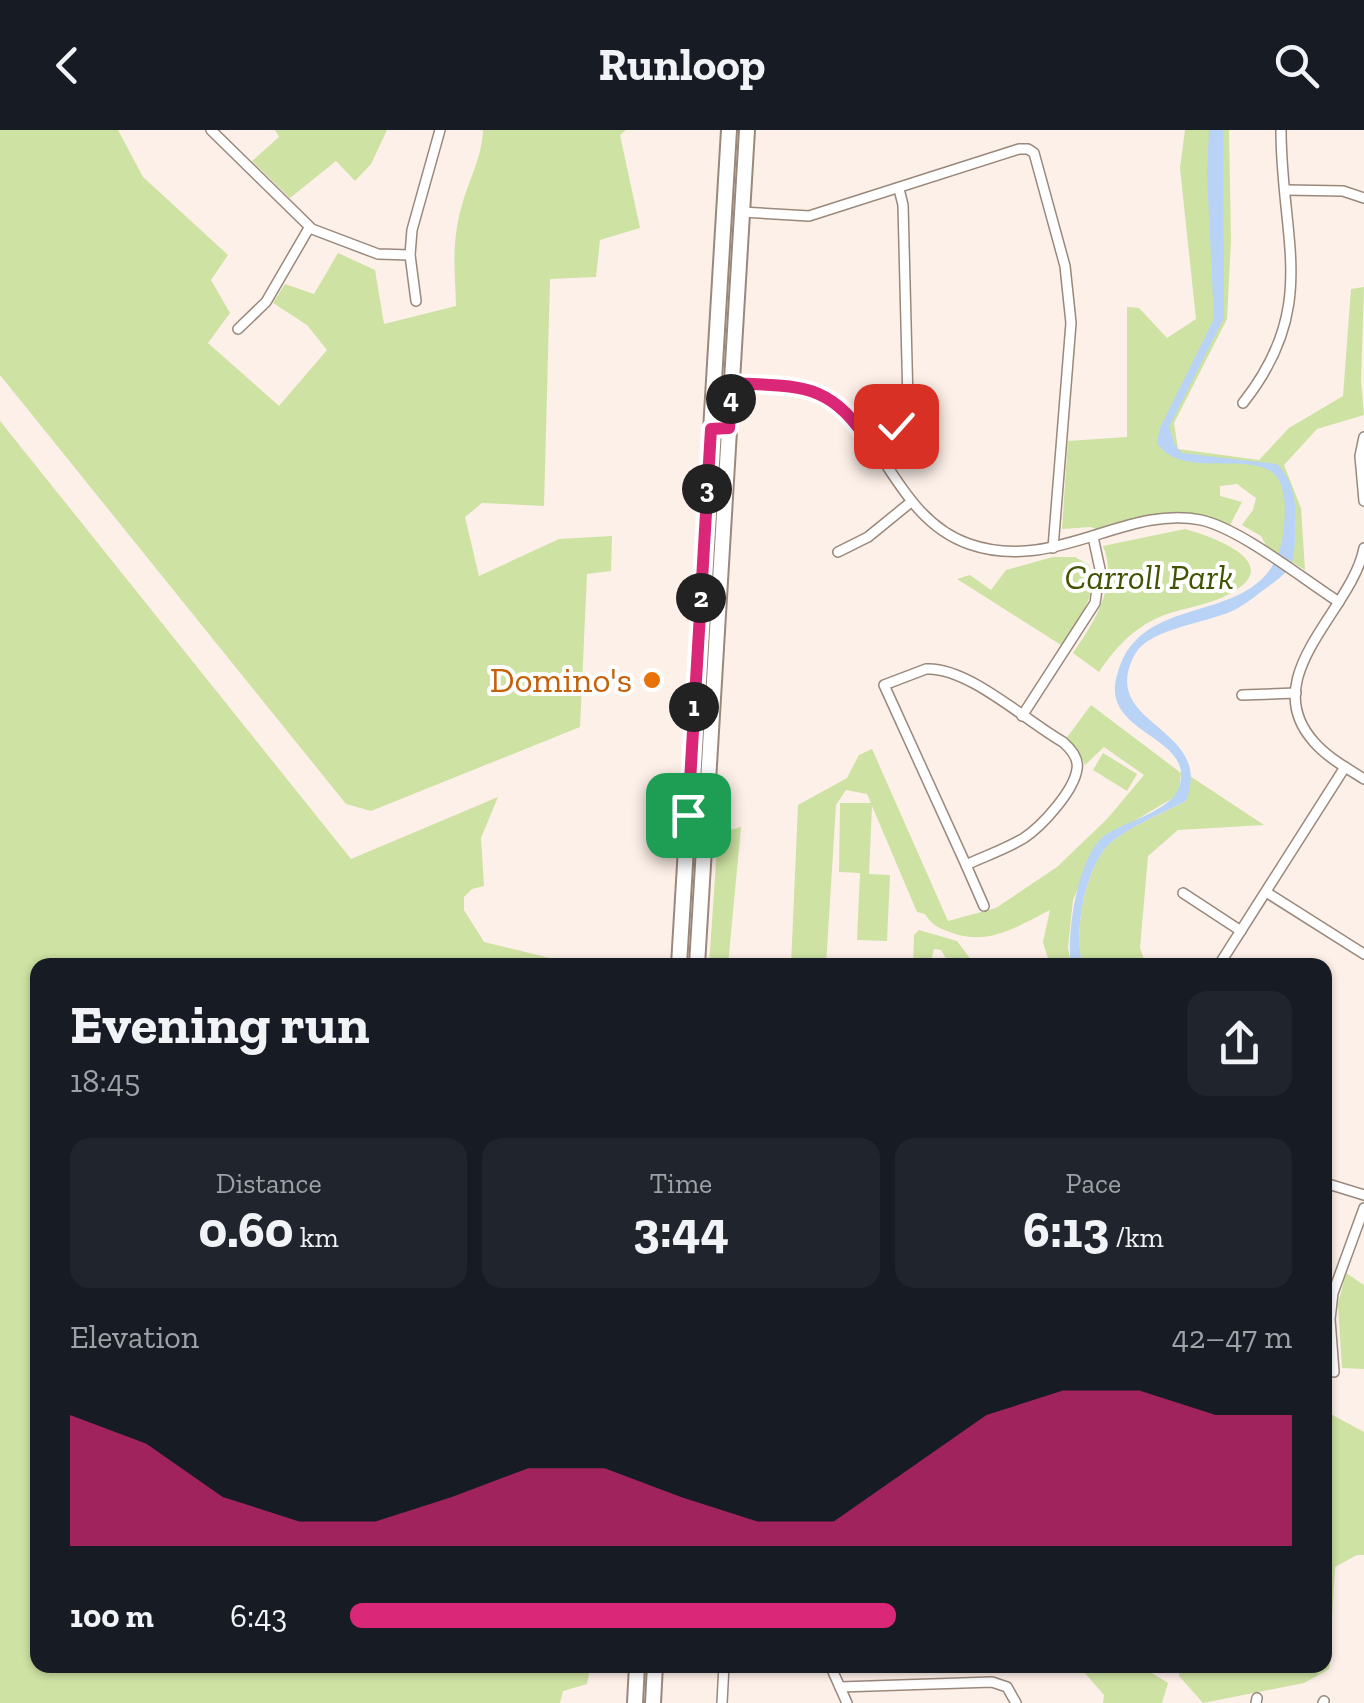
<!DOCTYPE html>
<html lang="en">
<head>
<meta charset="utf-8">
<style>
  :root { --surface:#171b24; --page:#20242c; --text:#f1f3f6; --muted:#9ea1a6; --accent:#db2777 }
  body { margin:0; font-family:"Zilla Slab",serif; background:var(--page); color:var(--text); height:100vh; display:flex; flex-direction:column; font-size:38px; white-space:nowrap }
  * { box-sizing:border-box; margin:0 }
  p { font-size:32px; color:var(--muted) }
  .icon { flex:none; width:55px; height:55px; fill:none; stroke:currentColor; stroke-width:2; stroke-linecap:round; stroke-linejoin:round }
  .map { position:relative; flex:1; overflow:hidden }
  .drawer { position:absolute; left:30px; top:828px; width:1302px; height:715px; display:flex; flex-direction:column; background:var(--surface); border-radius:20px; box-shadow:0 2px 8px #0004 }
  .drawer>* { flex:none }
  .pin { position:absolute; display:grid; place-items:center; width:85px; height:85px; color:#fff; margin:-42px; border-radius:20px; box-shadow:0 5px 15px #0006 }
  .km { position:absolute; width:50px; height:50px; margin:-25px; border-radius:50%; background:#222; color:#fff; font-size:28px; line-height:50px; text-align:center }
  .round { display:grid; place-items:center; flex:none; width:105px; height:105px; border-radius:20px; background:var(--page) }
  .head { display:flex; align-items:center; justify-content:space-between; height:170px; padding:0 40px }
  h1 { font-size:55px; font-weight:800; line-height:75px }
  .stats { display:grid; grid-template-columns:repeat(3,1fr); gap:15px; height:170px; padding:10px 40px }
  .stats div { display:grid; align-content:center; border-radius:20px; background:var(--page); text-align:center }
  .stats b { font-size:50px; font-weight:800 }
  .stats small { font-size:28px; font-weight:400 }
  .stats p { font-size:28px }
  .chart { height:280px; padding:20px 40px }
  .chart p { display:flex; justify-content:space-between }
  .chart svg { width:100%; height:180px; margin-top:10px; fill:var(--accent); opacity:.7 }
  ul { padding:0 40px; list-style:none; font-size:32px }
  li { display:grid; grid-template-columns:160px 120px 1fr; align-items:center; height:75px }
  li i { height:25px; border-radius:12px; background:var(--accent) }
  header { display:flex; justify-content:space-between; align-items:center; height:130px; padding:0 40px; background:var(--surface); font-size:45px; font-weight:800 }
  .map>svg:first-child { display:block }
</style>
</head>
<body>
<header><svg class="icon" aria-label="back" viewBox="0 0 24 24"><path d="M15 5l-7 7 7 7"/></svg>Runloop<svg class="icon" aria-label="search" viewBox="0 0 24 24"><circle cx="10" cy="10" r="6"/><path d="M15 15l6 6"/></svg></header>
<div class="map">
<svg width="1364" height="1573" viewBox="0 0 1364 1573">
  <rect width="100%" height="100%" fill="#fdf0e8"/>
  <!-- green -->
  <g fill="#cee2a3">
    <path d="M0,0H118L143,47L228,125L211,150L230,183L208,213L279,276L327,220L307,195L273,173L285,154L314,164L338,123L375,140L384,194L456,176C455,138 451,113 462,75C469,49 482,28 483,0H626L620,5L640,98L600,110L596,147L550,149L544,376L482,373L465,387L479,446L559,409L612,406L611,441L587,444L580,597L371,681L346,674L0,245Z"/>
    <path d="M275,0H387L371,34L355,51L336,31L290,68L252,31L279,7Z"/>
    <path d="M1185,0H1229L1231,110L1227,189L1174,293L1178,319L1259,330L1289,298L1343,266L1351,159L1364,157L1361,250L1364,285L1317,299L1284,335L1301,378L1305,440L1267,417L1261,406L1242,395L1253,380L1256,368L1237,354L1220,356V366L1242,372L1230,395L1202,387L1101,401L1091,397L1062,399L1068,311L1127,307V177L1139,178L1167,208L1196,189L1180,38Z"/>
    <path d="M0,291L351,729L498,667L481,708L484,756L472,759L464,767V780L484,812L578,835H38V1535H538L551,1542L585,1537L589,1544L587,1554L563,1561L560,1573H0Z"/>
    <path d="M1185,399C1221,409 1291,437 1221,468C1200,477 1176,479 1155,489C1130,501 1113,521 1099,542L1073,523C1094,493 1119,454 1103,416Z"/>
    <path d="M1053,427H1075L1089,435C1099,467 1078,490 1061,515L957,449L970,445L991,460L1006,440Z"/>
    <path d="M1091,575L1181,643L1179,659L1173,668L1097,713L1073,770L1068,817L1071,835H1050L1043,812L1050,780C1016,797 988,817 950,802C938,798 932,795 925,784L917,782L872,676L869,744L890,745L887,811L857,810L860,743L839,742L840,673H871L867,664L846,660L836,675L826,835H791L798,675L847,648L859,625L872,619L948,791L996,778L1057,737L1108,688L1144,645L1104,617L1085,635L1078,622L1065,610Z"/>
    <path d="M1103,623L1137,644L1127,661L1093,640Z"/>
    <path d="M1190,646L1264,695L1178,700L1148,726L1140,818L1146,835H1082C1075,799 1083,750 1104,720C1118,701 1164,683 1186,671Z"/>
    <path d="M741,697L728,835H709L718,703Z"/>
    <path d="M919,800L957,811L975,835H950L941,820L934,819L930,835H913L914,805Z"/>
    <path d="M1346,1143L1364,1155V1239L1342,1238L1338,1174Z"/>
    <path d="M1325,1281L1364,1302V1425H1357L1335,1437L1329,1539L1304,1553L1203,1573L1179,1546L1180,1535H1325Z"/>
    <path d="M1078,1535H1139L1168,1553L1162,1573H1103L1104,1565Z"/>
  </g>
  <!-- water -->
  <path fill="#b8d3f5" d="M1209,0H1223L1224,188L1169,297L1175,315L1182,323L1277,334C1291,347 1297,370 1295,389C1295,402 1296,422 1291,435C1287,443 1276,451 1269,456C1259,463 1249,472 1238,478C1212,493 1150,497 1135,524C1096,597 1216,595 1186,671C1164,683 1118,701 1104,720C1083,750 1075,799 1082,835H1071C1066,804 1078,726 1104,706C1123,692 1172,681 1179,657C1197,604 1096,605 1118,542C1122,529 1126,520 1136,510C1178,467 1271,487 1283,405C1285,387 1287,370 1280,352C1263,315 1183,353 1157,313L1160,298L1214,189L1207,45Z"/>
  <g fill="none" stroke-linecap="round" stroke-linejoin="round">
    <defs>
      <g id="street">
        <path d="M211,0L312,99L378,124L410,125"/>
        <path d="M899,59L903,75L908,272"/>
        <path d="M1286,60L1343,61L1364,68"/>
        <path d="M742,82L809,86L1019,19H1028L1034,23L1065,136L1071,193L1053,418"/>
        <path d="M416,171L410,125L412,100L440,0"/>
        <path d="M238,199L266,172L309,98"/>
        <path d="M732,253C758,255 790,252 815,261C879,283 891,387 969,414C1055,444 1125,374 1201,390C1241,399 1303,449 1339,472"/>
        <path d="M1243,273C1320,176 1281,109 1281,0"/>
        <path d="M1364,307L1360,326L1364,371"/>
        <path d="M872,317L895,296L908,272C913,295 896,314 881,331"/>
        <path d="M1364,418C1352,481 1255,546 1314,612C1328,628 1347,638 1364,649"/>
        <path d="M838,422L868,407L911,372"/>
        <path d="M926,539C967,536 1026,591 1063,612C1071,619 1079,628 1077,639C1074,661 1042,696 1024,708C1006,719 985,726 966,735L884,555Z"/>
        <path d="M1242,565L1296,563"/>
        <path d="M1022,586L1095,473L1100,439L1093,407"/>
        <path d="M966,735L984,776"/>
        <path d="M1266,762L1364,824"/>
        <path d="M1183,763L1241,801"/>
        <path d="M1219,835L1345,637"/>
        <path d="M1325,1053L1364,1065"/>
        <path d="M1334,1242L1330,1189L1333,1163L1364,1078"/>
        <path d="M830,1535L847,1573"/>
        <path d="M840,1557L992,1552L1007,1557L1016,1573"/>
        <path d="M722,1573L724,1535"/>
        <path d="M1256,1573L1257,1568"/>
        <path d="M1323,1573L1324,1571"/>
      </g>
      <g id="primary">
        <path d="M679,835L729,0"/>
        <path d="M697,835L747,0"/>
        <path d="M635,1573L637,1535"/>
        <path d="M653,1573L655,1535"/>
      </g>
    </defs>
    <!-- street casing -->
    <use href="#street" stroke="#9a887b" stroke-width="12"/>
    <!-- primary casing -->
    <use href="#primary" stroke="#9a887b" stroke-width="18"/>
    <!-- street -->
    <use href="#street" stroke="#fff" stroke-width="9"/>
    <!-- primary -->
    <use href="#primary" stroke="#fff" stroke-width="14"/>
  </g>
  <g fill="none" stroke-linecap="round" stroke-linejoin="round">
    <defs>
      <path id="route" d="M688,685L711,299L729,298L732,253C803,257 830,251 872,317L896,296"/>
    </defs>
    <!-- route casing -->
    <use href="#route" stroke="#fff" stroke-width="20"/>
    <!-- route -->
    <use href="#route" stroke="#db2777" stroke-width="12"/>
  </g>
  <!-- markers -->
  <circle fill="#e8710a" stroke="#fff" stroke-width="4" cx="652" cy="550" r="10"/>
  <g text-anchor="middle" dominant-baseline="central" stroke-width="8" stroke-linejoin="round" paint-order="stroke">
    <!-- park labels -->
    <g font-size="35" font-style="italic" fill="#435304" stroke="#fff">
      <text x="1149" y="447">Carroll Park</text>
    </g>
    <!-- food labels -->
    <g font-size="35" fill="#c56008" stroke="#fff" text-anchor="end">
      <text x="632" y="550">Domino's</text>
    </g>
  </g>
</svg>
<div class="pin" style="left:688px;top:685px;background:#1e9e55"><svg class="icon" aria-label="arrive" viewBox="0 0 24 24"><path d="M6 21V4h12l-3 4 3 4H6"/></svg></div>
<div class="pin" style="left:896px;top:296px;background:#d93025"><svg class="icon" aria-label="check" viewBox="0 0 24 24"><path d="M5 12l5 5 9-10"/></svg></div>
<b class="km" style="left:694px;top:577px">1</b>
<b class="km" style="left:701px;top:468px">2</b>
<b class="km" style="left:707px;top:359px">3</b>
<b class="km" style="left:731px;top:269px">4</b>
<section class="drawer">
<div class="head"><div><h1>Evening run</h1><p>18:45</p></div><a class="round"><svg class="icon" aria-label="share" viewBox="0 0 24 24"><path d="M12 15V3M7 8l5-5 5 5M5 13v7h14v-7"/></svg></a></div>
<div class="stats">
<div><p>Distance</p><b>0.60<small> km</small></b></div>
<div><p>Time</p><b>3:44</b></div>
<div><p>Pace</p><b>6:13<small> /km</small></b></div>
</div>
<div class="chart"><p><span>Elevation</span>42–47 m</p>
<svg viewBox="0 0 160 44" preserveAspectRatio="none"><path d="M0 44V12L10 19L20 32L30 38L40 38L50 32L60 25L70 25L80 32L90 38L100 38L110 25L120 12L130 6L140 6L150 12L160 12V44z"/></svg>
</div>
<ul>
<li><b>100 m</b>6:43<i style="width:58%"></i></li>
</ul>
</section>
</div>
</body>
</html>
